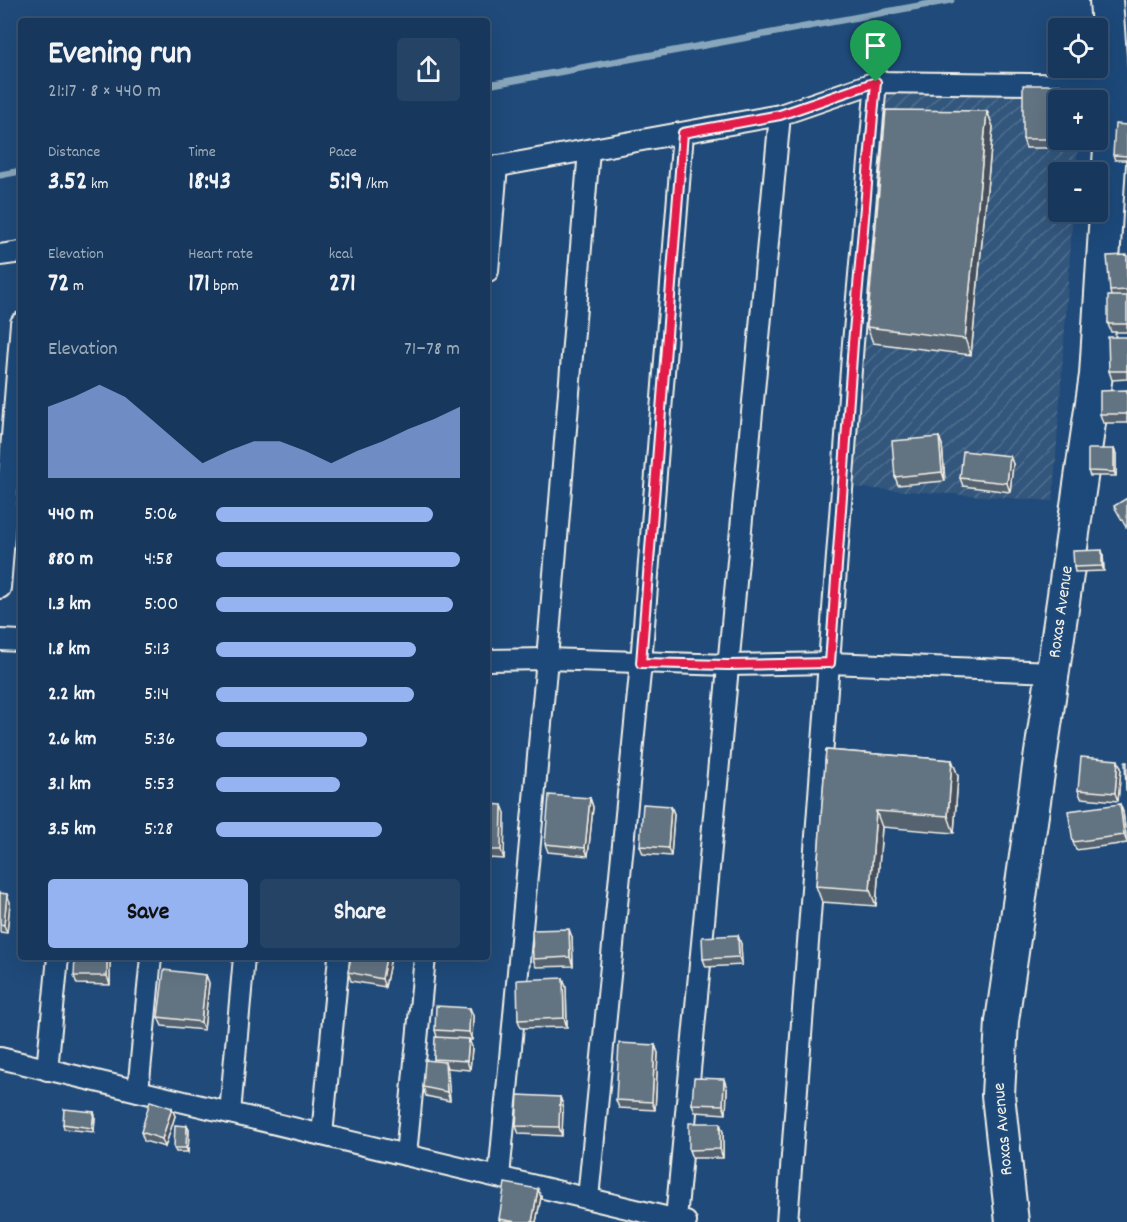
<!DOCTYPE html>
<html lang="en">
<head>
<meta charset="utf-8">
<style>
  :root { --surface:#17385c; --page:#244365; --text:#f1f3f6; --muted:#9eacbb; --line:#365272; --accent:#95b2f1 }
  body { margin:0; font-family:Dekko,sans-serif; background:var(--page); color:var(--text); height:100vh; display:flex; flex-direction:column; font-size:22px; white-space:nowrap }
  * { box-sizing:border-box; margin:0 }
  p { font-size:20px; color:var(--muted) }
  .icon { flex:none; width:33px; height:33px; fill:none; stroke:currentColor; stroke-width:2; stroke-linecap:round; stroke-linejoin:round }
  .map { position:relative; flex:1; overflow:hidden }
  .sheet { position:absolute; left:18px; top:18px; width:472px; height:942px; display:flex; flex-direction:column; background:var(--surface); border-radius:6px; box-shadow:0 6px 24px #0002,0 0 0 2px var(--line) }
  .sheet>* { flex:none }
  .controls { position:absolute; left:1048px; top:18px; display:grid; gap:12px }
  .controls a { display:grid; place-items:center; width:60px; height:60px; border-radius:6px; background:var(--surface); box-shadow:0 6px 24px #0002,0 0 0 2px var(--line); font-size:30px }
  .pin { position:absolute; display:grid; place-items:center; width:51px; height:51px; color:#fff; margin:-62px -26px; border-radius:50% 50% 50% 0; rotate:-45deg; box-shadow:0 0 6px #0007 }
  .pin .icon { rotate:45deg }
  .round { display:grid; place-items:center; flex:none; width:63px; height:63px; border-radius:6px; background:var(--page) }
  .headline { display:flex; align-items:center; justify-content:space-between; height:102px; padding:0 30px }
  h1 { font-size:33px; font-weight:700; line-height:45px }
  .figures { display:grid; grid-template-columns:repeat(3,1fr); gap:9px; height:102px; padding:6px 30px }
  .figures div { display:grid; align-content:center }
  .figures b { font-size:26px; font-weight:700 }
  .figures small { font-size:16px; font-weight:400 }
  .figures p { font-size:16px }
  .chart { height:168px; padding:12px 30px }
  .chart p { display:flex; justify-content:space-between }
  .chart svg { width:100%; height:108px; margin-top:6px; fill:var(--accent); opacity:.7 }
  .button { display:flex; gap:12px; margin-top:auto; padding:12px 30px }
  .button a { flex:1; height:69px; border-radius:6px; background:var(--accent); color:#111; font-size:24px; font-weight:700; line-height:69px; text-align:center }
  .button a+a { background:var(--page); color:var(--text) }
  ul { padding:0 30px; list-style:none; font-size:20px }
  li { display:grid; grid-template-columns:96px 72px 1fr; align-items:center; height:45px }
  li i { height:15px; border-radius:8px; background:var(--accent) }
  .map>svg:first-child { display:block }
</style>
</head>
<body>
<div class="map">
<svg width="1127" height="1222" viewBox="0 0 1127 1222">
  <defs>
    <pattern id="industrial-furrows" width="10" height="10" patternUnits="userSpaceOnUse" patternTransform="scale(1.5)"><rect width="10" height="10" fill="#33567c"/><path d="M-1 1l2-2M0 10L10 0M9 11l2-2" fill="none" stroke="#516f8f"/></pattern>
  </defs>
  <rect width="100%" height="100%" fill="#1f4a7a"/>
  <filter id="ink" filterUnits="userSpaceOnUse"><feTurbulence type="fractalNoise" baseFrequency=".0167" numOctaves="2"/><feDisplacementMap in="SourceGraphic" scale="12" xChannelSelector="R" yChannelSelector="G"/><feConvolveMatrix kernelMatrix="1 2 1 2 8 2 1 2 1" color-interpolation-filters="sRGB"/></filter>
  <g filter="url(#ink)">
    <!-- industrial -->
    <path fill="url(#industrial-furrows)" d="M877,84L1081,91V100H1059V140H1078L1076,172H1059V212H1073L1053,501L845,487Z"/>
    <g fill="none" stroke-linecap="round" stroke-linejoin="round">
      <!-- stream -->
      <g stroke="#89a7bc" stroke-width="7">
        <path d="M488,85L951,0"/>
        <path d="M0,175L21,171"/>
      </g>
      <defs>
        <g id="street">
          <path d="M488,168L780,115L876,82"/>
          <path d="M0,255L21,252"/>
          <path d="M488,271L497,166"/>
          <path d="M0,588L21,323"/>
          <path d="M0,640L21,641"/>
          <path d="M488,660L547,659L728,665L830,663L1053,672"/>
          <path d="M0,1058L686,1222"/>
          <path d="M47,1070L58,957"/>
          <path d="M138,1091L151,957"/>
          <path d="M230,1113L244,957"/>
          <path d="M322,1135L339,957"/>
          <path d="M406,1155L425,957"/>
          <path d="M499,1177L547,659L589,150"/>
          <path d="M588,1198L641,663L683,133"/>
          <path d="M676,1219L780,115"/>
          <path d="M787,1222L853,343L876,82L1113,85"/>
        </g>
        <path id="primary" d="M1012,1222L998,1095L1002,1021L1096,375L1113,99L1106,0"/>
      </defs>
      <!-- street casing -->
      <use href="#street" stroke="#f4f1e8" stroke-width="24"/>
      <!-- primary casing -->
      <use href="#primary" stroke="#f4f1e8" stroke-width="36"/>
      <!-- street -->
      <use href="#street" stroke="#1f4a7a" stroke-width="20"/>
      <!-- primary -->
      <use href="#primary" stroke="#1f4a7a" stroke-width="32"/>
    </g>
    <!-- wall -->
    <g fill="#546370" stroke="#f4f1e8" stroke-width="1.5">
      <path d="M1063,93V148H1026L1023,139Z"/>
      <path d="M987,111L993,127L971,355L873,343L867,327Z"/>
      <path d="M1127,125V160H1115L1113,155Z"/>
      <path d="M1127,255V332H1111L1108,324L1111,296L1110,291Z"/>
      <path d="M1127,337V379L1112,380L1109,371Z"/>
      <path d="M1127,390V423H1103L1100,414Z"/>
      <path d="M939,437L942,445L945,481L898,485L895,477Z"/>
      <path d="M1114,449L1116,454V476H1090L1088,471Z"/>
      <path d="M1010,456L1013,464L1010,492L963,486L960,478Z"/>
      <path d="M1103,554L1104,571L1075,572L1074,567Z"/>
      <path d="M826,750L952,760L958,776L954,833L882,827L876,906L822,902L816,886Z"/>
      <path d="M1121,768L1118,801L1081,798L1078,790Z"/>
      <path d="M590,798L593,807L588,856L548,852L545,844Z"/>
      <path d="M488,804L505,813L504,859L488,858Z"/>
      <path d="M1120,804L1123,812L1127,843L1076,850L1073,842Z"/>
      <path d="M671,806L674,814L671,856L643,854L640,846Z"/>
      <path d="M0,893L10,902L7,933L0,932Z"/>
      <path d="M572,937L573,966L536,967L533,959Z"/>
      <path d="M741,944L742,965L706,967L703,959Z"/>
      <path d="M110,957V985L77,984L74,976Z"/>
      <path d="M391,957L385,987L351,981L348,972Z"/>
      <path d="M206,975L209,983L204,1030L162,1026L158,1017Z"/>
      <path d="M563,978L566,987L567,1027L521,1028L518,1020Z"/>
      <path d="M470,1008L473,1016L472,1040H469L472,1047L470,1070L447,1068L450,1101L426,1096L423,1087L434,1061V1059L437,1037L435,1030Z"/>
      <path d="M655,1045L658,1053L655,1110L619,1108L616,1100Z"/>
      <path d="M727,1088L726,1114L695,1112L692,1104Z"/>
      <path d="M560,1097L563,1105L562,1136L519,1134L516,1126Z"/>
      <path d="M172,1108L175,1116L165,1147L144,1141L141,1132Z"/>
      <path d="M94,1112L95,1116L94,1132L64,1129L63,1124Z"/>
      <path d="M187,1126L189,1130L188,1152H176L174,1148Z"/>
      <path d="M723,1132V1158H692L689,1150Z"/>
      <path d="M541,1197L536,1222H500L499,1219Z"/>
    </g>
    <!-- shaded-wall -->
    <g fill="#45505b" stroke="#f4f1e8" stroke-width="1.5">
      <path d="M1060,85L1063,93V100H1060Z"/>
      <path d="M987,111L993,127L971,355L965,339Z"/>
      <path d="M1060,140H1063V148Z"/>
      <path d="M939,437L942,445L945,481L942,472Z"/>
      <path d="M1114,449L1116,454V476L1114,472Z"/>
      <path d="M1010,456L1013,464L1010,492L1007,483Z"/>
      <path d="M1102,550L1103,554L1104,571L1102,566Z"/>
      <path d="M952,760L958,776L954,833L948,816Z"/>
      <path d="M1118,760L1121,768L1118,801L1115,793Z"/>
      <path d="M590,798L593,807L588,856L585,848Z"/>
      <path d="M1120,804L1123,812L1127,842L1124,835Z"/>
      <path d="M502,805L505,813L504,859L501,850Z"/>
      <path d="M671,806L674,814L671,856L668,848Z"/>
      <path d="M876,811L882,827L876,906L870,890Z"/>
      <path d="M7,894L10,902L7,933L4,925Z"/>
      <path d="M569,929L572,937L573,966L570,957Z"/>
      <path d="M738,935L741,944L742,965L739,957Z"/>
      <path d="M107,957H110V985L107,976Z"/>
      <path d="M386,957H391L385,987L382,979Z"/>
      <path d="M206,975L209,983L204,1030L201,1022Z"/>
      <path d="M563,978L566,987L567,1027L564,1018Z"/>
      <path d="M470,1008L473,1016L472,1040L469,1032Z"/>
      <path d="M469,1039L472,1047L470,1070L467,1061Z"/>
      <path d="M655,1045L658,1053L655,1110L652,1102Z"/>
      <path d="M445,1062L448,1071L450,1101L447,1092Z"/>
      <path d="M724,1079L727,1088L726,1114L723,1105Z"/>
      <path d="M560,1097L563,1105L562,1136L559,1127Z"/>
      <path d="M172,1108L175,1116L165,1147L162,1139Z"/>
      <path d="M94,1112L95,1116L94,1132L92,1128Z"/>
      <path d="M720,1123L723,1132V1158L720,1149Z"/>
      <path d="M187,1126L189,1130L188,1152L186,1148Z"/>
      <path d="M538,1189L541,1197L536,1222H532Z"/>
    </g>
    <!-- building -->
    <g fill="#627382" stroke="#f4f1e8" stroke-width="1.5">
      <path d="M1023,85H1060L1059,139H1023Z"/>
      <path d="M886,110L987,111L965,339L867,327Z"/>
      <path d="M1115,124L1127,125V156L1113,155Z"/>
      <path d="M1127,255V290L1110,291L1107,256Z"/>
      <rect x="1108" y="296" width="19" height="28"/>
      <path d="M1108,337H1127V371H1109Z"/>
      <path d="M1127,390V414H1100V391Z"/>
      <path d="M939,437L942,472L895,477L892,441Z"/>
      <path d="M1088,449H1114V472L1088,471Z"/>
      <path d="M963,451L1010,456L1007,483L960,478Z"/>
      <path d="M1127,498V526L1126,527L1114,506Z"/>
      <path d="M1102,550V566L1074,567L1073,551Z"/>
      <path d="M826,750L952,760L948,816L876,811L870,890L816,886Z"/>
      <path d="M1081,757L1118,760L1115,793L1078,790Z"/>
      <path d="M1125,762H1127V791H1126Z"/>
      <path d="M549,795L590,798L585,848L545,844Z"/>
      <path d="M488,804L502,805L501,850H488Z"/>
      <path d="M643,804L671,806L668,848L640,846Z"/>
      <path d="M1120,804L1124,835L1073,842L1068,811Z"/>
      <path d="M0,893L7,894L4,925L0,924Z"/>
      <path d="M569,929L570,957L533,959L532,930Z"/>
      <path d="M738,935L739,957L703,959L702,937Z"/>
      <path d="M75,957H107V976H74Z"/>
      <path d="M351,957H386L382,979L348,972Z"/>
      <path d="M164,970L206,975L201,1022L158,1017Z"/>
      <path d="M563,978L564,1018L518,1020L517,980Z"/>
      <path d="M436,1006L470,1008L469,1032L435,1030Z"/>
      <path d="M435,1037L469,1039L467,1061L434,1059Z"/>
      <path d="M619,1043L655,1045L652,1102L616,1100Z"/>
      <path d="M425,1060L445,1062L447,1092L423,1087Z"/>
      <path d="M694,1078L724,1079L723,1105L692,1104Z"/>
      <path d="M518,1095L560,1097L559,1127L516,1126Z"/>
      <path d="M150,1101L172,1108L162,1139L141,1132Z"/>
      <path d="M64,1109L94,1112L92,1128L63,1124Z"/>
      <path d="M689,1123H720V1149L689,1150Z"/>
      <path d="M175,1125L187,1126L186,1148H174Z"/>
      <path d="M505,1183L538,1189L532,1222H516L499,1219Z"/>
    </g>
  </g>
  <g fill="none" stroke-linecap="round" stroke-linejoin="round" filter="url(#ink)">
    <defs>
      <path id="route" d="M876,82L853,343L830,663L728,665L641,663L683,133L780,115Z"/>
    </defs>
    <!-- route casing -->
    <use href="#route" stroke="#fff" stroke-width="12"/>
    <!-- route -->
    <use href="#route" stroke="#e11d48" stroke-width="8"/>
  </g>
  <g text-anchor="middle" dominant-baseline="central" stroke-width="5" stroke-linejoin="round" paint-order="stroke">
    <!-- street labels -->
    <g font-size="18" fill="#f4f1e8" stroke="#1f4a7a">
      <text transform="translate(1062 612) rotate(-82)">Roxas Avenue</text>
      <text transform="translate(1004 1129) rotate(-95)">Roxas Avenue</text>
    </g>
  </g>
</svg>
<div class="controls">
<a><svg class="icon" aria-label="locate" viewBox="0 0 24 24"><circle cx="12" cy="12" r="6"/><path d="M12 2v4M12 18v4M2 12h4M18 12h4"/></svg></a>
<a>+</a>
<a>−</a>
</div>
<div class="pin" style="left:876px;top:82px;background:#1e9e55"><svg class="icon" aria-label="arrive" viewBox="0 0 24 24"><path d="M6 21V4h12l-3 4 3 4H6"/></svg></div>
<section class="sheet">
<div class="headline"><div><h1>Evening run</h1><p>21:17 · 8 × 440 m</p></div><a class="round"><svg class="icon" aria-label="share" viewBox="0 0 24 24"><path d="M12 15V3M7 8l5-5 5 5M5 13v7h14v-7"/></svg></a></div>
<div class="figures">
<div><p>Distance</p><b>3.52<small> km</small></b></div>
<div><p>Time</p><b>18:43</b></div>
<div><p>Pace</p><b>5:19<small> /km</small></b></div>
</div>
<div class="figures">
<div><p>Elevation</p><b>72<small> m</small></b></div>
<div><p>Heart rate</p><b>171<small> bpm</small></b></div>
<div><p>kcal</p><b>271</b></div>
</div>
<div class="chart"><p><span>Elevation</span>71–78 m</p>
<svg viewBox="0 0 160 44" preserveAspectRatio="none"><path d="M0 44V15L10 11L20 6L30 11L40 20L50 29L60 38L70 33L80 29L90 29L100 33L110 38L120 33L130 29L140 24L150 20L160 15V44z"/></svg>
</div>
<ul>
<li><b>440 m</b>5:06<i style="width:89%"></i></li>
<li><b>880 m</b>4:58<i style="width:100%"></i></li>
<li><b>1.3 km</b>5:00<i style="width:97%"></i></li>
<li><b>1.8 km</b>5:13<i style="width:82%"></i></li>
<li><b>2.2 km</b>5:14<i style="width:81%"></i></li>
<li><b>2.6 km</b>5:36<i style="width:62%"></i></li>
<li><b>3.1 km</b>5:53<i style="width:51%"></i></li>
<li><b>3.5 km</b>5:28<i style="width:68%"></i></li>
</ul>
<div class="button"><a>Save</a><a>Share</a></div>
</section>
</div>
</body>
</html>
